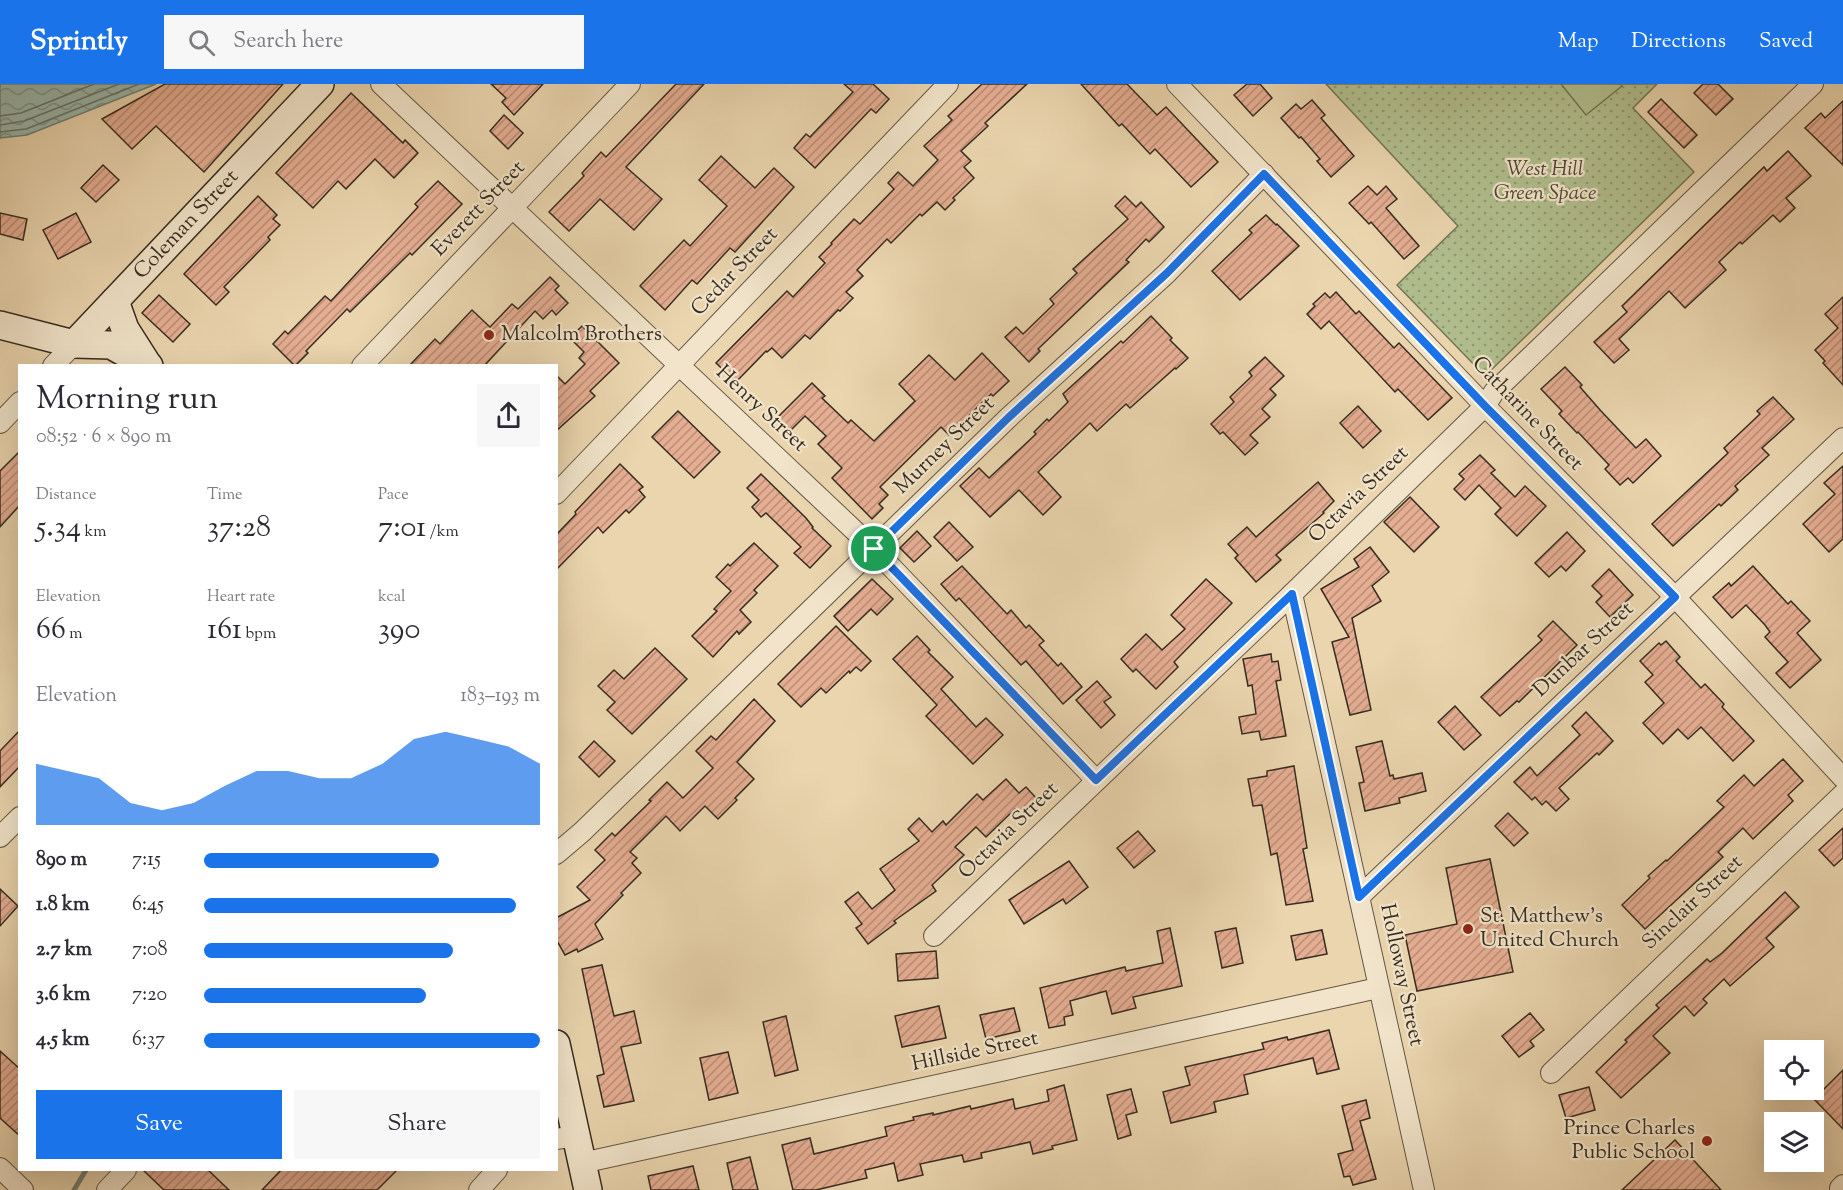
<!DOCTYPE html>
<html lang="en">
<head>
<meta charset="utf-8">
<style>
  :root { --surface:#fff; --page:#f7f7f7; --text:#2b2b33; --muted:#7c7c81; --accent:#1a73e8 }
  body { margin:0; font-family:"Sorts Mill Goudy",serif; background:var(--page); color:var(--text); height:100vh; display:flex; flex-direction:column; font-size:22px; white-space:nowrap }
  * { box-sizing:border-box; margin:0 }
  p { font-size:20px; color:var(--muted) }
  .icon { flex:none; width:33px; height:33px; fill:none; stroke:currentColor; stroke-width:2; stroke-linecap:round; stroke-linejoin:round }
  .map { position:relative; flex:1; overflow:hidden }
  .drawer { position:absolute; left:18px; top:280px; width:540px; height:807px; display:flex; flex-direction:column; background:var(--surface); border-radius:0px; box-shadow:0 6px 24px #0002 }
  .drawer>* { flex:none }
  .buttons { position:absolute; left:1764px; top:956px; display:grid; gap:12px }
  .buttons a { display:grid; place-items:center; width:60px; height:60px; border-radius:0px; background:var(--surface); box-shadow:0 6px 24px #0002; font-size:30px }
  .pin { position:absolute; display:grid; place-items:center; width:51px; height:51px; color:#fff; margin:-26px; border:3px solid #fff; border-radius:50%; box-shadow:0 2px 6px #0007 }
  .round { display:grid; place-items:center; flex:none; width:63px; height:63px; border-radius:0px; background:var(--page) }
  .head { display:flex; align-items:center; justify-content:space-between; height:102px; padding:0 18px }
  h1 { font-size:33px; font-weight:600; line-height:45px }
  .stats { display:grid; grid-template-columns:repeat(3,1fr); gap:9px; height:102px; padding:6px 18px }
  .stats div { display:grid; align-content:center }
  .stats b { font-size:30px; font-weight:600 }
  .stats small { font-size:16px; font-weight:400 }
  .stats p { font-size:16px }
  .chart { height:168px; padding:12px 18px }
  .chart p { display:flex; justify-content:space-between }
  .chart svg { width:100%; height:108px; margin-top:6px; fill:var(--accent); opacity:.7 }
  .action { display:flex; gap:12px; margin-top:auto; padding:12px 18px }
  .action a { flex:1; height:69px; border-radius:0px; background:var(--accent); color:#fff; font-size:24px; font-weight:600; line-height:69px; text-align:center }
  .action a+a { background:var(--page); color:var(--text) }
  ul { padding:0 18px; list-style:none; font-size:20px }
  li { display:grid; grid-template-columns:96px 72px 1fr; align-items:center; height:45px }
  li i { height:15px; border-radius:8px; background:var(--accent) }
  header { display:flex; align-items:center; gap:36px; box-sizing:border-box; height:84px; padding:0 30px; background:var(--accent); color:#fff }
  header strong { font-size:28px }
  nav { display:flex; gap:33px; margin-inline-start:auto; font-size:21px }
  .search { width:420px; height:54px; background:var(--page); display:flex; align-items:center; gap:15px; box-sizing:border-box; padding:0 21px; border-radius:0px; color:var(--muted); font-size:22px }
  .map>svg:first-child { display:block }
</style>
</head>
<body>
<header>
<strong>Sprintly</strong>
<div class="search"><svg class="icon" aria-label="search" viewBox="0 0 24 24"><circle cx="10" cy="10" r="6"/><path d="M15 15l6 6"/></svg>Search here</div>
<nav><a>Map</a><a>Directions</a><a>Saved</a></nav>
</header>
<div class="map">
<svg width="1843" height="1106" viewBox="0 0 1843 1106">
  <defs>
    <pattern id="grass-dots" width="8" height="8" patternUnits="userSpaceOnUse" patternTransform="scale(1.5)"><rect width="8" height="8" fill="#b1be8e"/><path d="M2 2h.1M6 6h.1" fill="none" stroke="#919b74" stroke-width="1.8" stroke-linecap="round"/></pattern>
    <pattern id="water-waves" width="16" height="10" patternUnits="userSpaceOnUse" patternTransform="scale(1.5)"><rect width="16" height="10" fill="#98b8af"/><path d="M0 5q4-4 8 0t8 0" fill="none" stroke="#7d968e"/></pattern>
    <pattern id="building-hatch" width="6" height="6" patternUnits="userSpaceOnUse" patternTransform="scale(1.5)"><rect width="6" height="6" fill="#e5ad92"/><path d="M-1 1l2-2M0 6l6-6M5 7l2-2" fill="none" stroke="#ba8d77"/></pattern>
  </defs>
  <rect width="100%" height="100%" fill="#ead5ae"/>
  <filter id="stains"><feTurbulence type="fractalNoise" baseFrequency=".00333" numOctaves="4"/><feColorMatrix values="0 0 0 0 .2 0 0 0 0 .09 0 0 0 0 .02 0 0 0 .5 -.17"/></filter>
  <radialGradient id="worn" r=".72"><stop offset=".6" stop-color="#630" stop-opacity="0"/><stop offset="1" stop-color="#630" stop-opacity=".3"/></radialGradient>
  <!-- grass -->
  <path fill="url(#grass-dots)" stroke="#747558" stroke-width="1.5" d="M1326,0H1657L1633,24L1694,88L1485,292L1397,201L1458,142Z"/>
  <!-- garden -->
  <path fill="#b1be8e" stroke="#747558" stroke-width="1.5" d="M1561,0H1620L1622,2L1586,31Z"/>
  <!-- water -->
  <path fill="url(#water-waves)" stroke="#718076" stroke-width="1.5" d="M0,0H156L27,51L0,54Z"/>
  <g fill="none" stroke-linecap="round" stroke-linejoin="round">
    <!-- shore -->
    <g stroke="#687268" stroke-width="1.5">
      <path d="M0,32L21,29L94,0"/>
      <path d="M0,41L24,37L119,0"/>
      <path d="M0,48L26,45L139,0"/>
    </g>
    <!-- stream -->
    <path stroke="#718076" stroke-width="5" d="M74,1106L86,1086"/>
  </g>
  <!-- building -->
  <g fill="url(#building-hatch)" stroke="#372c21" stroke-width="1.5">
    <path d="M165,0H283L204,88L156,42L132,65L102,35Z"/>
    <path d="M491,0H543L514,31L502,18L506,14Z"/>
    <path d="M676,0H704L626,83L662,115L634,146L600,115L569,147L549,128L584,92L582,89L601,68L606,73Z"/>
    <path d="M844,0H873L889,15L876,29L871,25L815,84L794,64L806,50L810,53L853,8Z"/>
    <path d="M982,0H1027L985,39L988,42L961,67L971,77L964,83L974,94L953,114L955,116L945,126L937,118L922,132L920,130L891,159L887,155L857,186L863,192L846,208L853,214L840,227L838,226L810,255L805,251L782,274L772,264L767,268L766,267L736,298L716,279L787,207L793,213L825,179L819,173L832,160L831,159L854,135L860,140L894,105L888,99L898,88L913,102L938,76L924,62L952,36L948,32Z"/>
    <path d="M1081,0H1127L1157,31L1166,23L1218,78L1191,103L1155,65L1150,70L1122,40L1119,42Z"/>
    <path d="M1247,0H1260L1272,14L1253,32L1234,11Z"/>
    <path d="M1703,0H1718L1733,15L1716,31L1694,9Z"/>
    <path d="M351,9L403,59L405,56L418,69L394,94L375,75L346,105L338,97L313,124L276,89Z"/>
    <path d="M1661,15L1697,51L1684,64L1648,28Z"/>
    <path d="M1312,16L1325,31L1321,34L1354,72L1331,93L1317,77L1320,75L1301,53L1299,54L1281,34L1296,20L1301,25Z"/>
    <path d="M1843,17V81L1805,44L1821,29L1825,34Z"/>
    <path d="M504,31L523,49L508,65L490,47Z"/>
    <path d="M1788,67L1811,92L1786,114L1795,124L1780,138L1773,131L1742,160L1740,158L1719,178L1726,186L1685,224L1669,207L1619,255L1629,266L1614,279L1594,258L1627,228L1622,222L1764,83L1767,87Z"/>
    <path d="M721,72L755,104L774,84L794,103L735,168L730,164L697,200L692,196L665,226L640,202L684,156L690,162L727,122L699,96Z"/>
    <path d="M103,81L119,96L96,118L81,104Z"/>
    <path d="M438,97L462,120L412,171L410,169L350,228L347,225L306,267L308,269L295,282L273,260L285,247L288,250L325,212L331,217L418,123L415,120Z"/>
    <path d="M1368,102L1377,111L1386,102L1397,115L1386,124L1419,162L1404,175L1371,138L1369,140L1349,119Z"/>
    <path d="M258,112L277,131L273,135L280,141L268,153L270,156L224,203L229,208L216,221L184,190Z"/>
    <path d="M1125,112L1136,123L1141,118L1164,143L1149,158L1146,155L1126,176L1129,178L1038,265L1040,267L1029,278L1005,253L1016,243L1023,250L1054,220L1050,215L1077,189L1073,185L1128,135L1115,122Z"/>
    <path d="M0,129L27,135L23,156L0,150Z"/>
    <path d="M76,129L91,158L58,175L43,146Z"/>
    <path d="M1266,131L1276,141L1277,140L1299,162L1240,216L1212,187L1252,149L1249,146Z"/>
    <path d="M550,193L559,202L555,206L568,219L556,231L552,226L543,235L535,227L484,282H409L435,255L440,260L472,226L490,243L512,220L518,225Z"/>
    <path d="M1336,208L1356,230L1359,227L1394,264L1399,259L1452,314L1428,336L1398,305L1395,308L1329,237L1321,245L1307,230L1315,222L1313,220L1325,209L1330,214Z"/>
    <path d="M159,211L190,240L173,258L142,229Z"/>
    <path d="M1843,213V301L1823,279L1825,277L1815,266L1838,244L1825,230Z"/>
    <path d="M1151,232L1172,254L1170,256L1188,274L1176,285L1175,284L1130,324L1126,320L1097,347L1090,339L1038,388L1061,413L1043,431L1019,406L990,433L960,402L979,384L989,394L1036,350L1034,348L1047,335L1049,337L1068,318L1063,310L1121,257L1123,259Z"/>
    <path d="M582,242L619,279L590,307L595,312L556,347V291L565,300L585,280L579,274L584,268L570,254Z"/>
    <path d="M982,269L1009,297L993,312L991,310L949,351L941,343L880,403L888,411L879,420L883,424L872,435L832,394L842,384L818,360L826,352L805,332L789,348L776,335L812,299L825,312L822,314L848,339L851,336L874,357L915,317L899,300L929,271L955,296Z"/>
    <path d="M1265,273L1284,292L1270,305L1276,311L1262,325L1270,333L1250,351L1258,359L1245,371L1223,348L1220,350L1211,340L1234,318L1230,313L1252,292L1249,288Z"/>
    <path d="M1565,283L1582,301L1580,303L1601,327L1636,364L1646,355L1661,372L1633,399L1628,394L1620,401L1605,385L1609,381L1578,348L1577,349L1559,330L1562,327L1541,305Z"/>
    <path d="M1773,313L1794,335L1762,364L1769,371L1735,402L1738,406L1721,422L1719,420L1673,462L1652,440L1728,369L1724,364L1760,330L1757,327Z"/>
    <path d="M1358,322L1381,347L1363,364L1340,339Z"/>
    <path d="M678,327L720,368L694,394L652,353Z"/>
    <path d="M20,367V421L0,443V387Z"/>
    <path d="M1480,371L1495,386L1491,389L1515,413L1525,402L1546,422L1517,452L1495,430L1501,424L1479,401L1465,416L1454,405L1464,395L1459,390Z"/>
    <path d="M620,380L643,403L639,406L645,413L629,429L626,426L603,449L598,443L556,486V451L576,430L575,428Z"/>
    <path d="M1843,382V455L1829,468L1803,440L1835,410L1824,399Z"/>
    <path d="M761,390L806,434L813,443L812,444L831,462L810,484L794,469L801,463L766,429L761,433L752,423L759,416L747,404Z"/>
    <path d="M1318,398L1334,417L1323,428L1324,429L1276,471L1281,476L1256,498L1235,474L1238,471L1228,460L1247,443L1256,453Z"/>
    <path d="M1410,413L1439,443L1414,468L1384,438Z"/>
    <path d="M949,438L973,463L957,477L934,453Z"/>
    <path d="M917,447L931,462L914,478L900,464Z"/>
    <path d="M1567,448L1585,467L1566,487L1561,482L1549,493L1535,479Z"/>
    <path d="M754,459L778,482L754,506L757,509L740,526L751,538L739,550L737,547L713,573L692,552L717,527L714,525L731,507L716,493L728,480L730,482Z"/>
    <path d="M1370,463L1389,488L1372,502L1381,517L1352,534L1371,626L1350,631L1332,558L1349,553L1321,505L1359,483L1354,475Z"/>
    <path d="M962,482L1007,530L1011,526L1026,544L1029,541L1044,557L1039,561L1058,582L1061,579L1082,603L1063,620L1026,577L1021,581L959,514L956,517L941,500Z"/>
    <path d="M1753,482L1788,520L1791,517L1810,537L1797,549L1821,576L1790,604L1776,589L1788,578L1765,553L1770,548L1765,541L1746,521L1732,534L1713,513L1729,499L1731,502Z"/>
    <path d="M1609,485L1633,511L1610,533L1596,518L1602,512L1592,502Z"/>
    <path d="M872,495L893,515L877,531L871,525L848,547L834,532Z"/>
    <path d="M1206,495L1232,519L1174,578L1178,583L1156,605L1136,585L1133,588L1121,575L1146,550L1162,566L1185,545L1171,531Z"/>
    <path d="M1553,537L1577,561L1519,618L1517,617L1500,632L1481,613L1542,556L1538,552Z"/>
    <path d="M836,542L871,577L861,587L856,583L850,589L849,587L826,609L821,604L801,623L778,600Z"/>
    <path d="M917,552L930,566L928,568L953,593L941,605L976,643L986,634L1003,651L973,680L926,632L937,621L893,575Z"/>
    <path d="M1666,557L1680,573L1676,577L1701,604L1705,600L1724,620L1722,623L1754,657L1733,677L1701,643L1688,655L1678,645L1663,660L1643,639L1664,619L1645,598L1653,591L1640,577L1659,559L1661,561Z"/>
    <path d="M655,564L687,595L632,650L607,626L615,618L598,602L614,586L624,595Z"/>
    <path d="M1271,570L1272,578L1278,577L1281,596L1276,597L1286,652L1261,656L1259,647L1242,650L1239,633L1256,630L1252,601L1248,602L1243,575Z"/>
    <path d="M1097,597L1111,613L1104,618L1115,631L1101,644L1076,616Z"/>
    <path d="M754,615L775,637L737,678L754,695L735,714L737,716L718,735L705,722L680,747L666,732L630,768L637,774L632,779L641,789L621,809L623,811L595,840L603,855L578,868L577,865L565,871L556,855V834L590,816L577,803L605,776L595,766L612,749L615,752L651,717L649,716L667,698L683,714L713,684L696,667L711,652L716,656Z"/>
    <path d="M1455,622L1481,651L1464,666L1438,638Z"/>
    <path d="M1586,628L1613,657L1599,671L1597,669L1559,704L1569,715L1556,727L1546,717L1542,721L1535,713L1532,716L1514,698L1530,683L1537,692L1580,651L1572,642Z"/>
    <path d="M20,646V682L0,703V667Z"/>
    <path d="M594,657L615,677L599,693L579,673Z"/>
    <path d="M1382,657L1390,692L1393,691L1394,695L1422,689L1426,707L1399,714L1400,719L1365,727L1359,699L1364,698L1356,663Z"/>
    <path d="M1783,675L1803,697L1788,711L1793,717L1753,755L1743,744L1718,768L1723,773L1645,845L1622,821L1650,794L1648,792L1666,776L1667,777L1724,723L1717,717L1744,691L1754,702Z"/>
    <path d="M1294,682L1307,764L1303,765L1313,817L1286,821L1277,769L1271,771L1262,721L1253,722L1248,695L1267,692V687Z"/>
    <path d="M1006,695L1019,709L1026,703L1038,716L1021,732L1015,725L986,753L976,743L955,763L964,771L932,801L936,807L894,837L896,839L868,860L856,844L862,840L845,818L858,808L872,825L895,806L880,785L919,757L908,745L919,734L932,748L943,737L946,741L977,710L983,716Z"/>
    <path d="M1508,729L1528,749L1514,762L1495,742Z"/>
    <path d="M1843,744V774L1834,782L1819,766Z"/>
    <path d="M1138,747L1155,767L1134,784L1117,764Z"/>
    <path d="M1490,775L1513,888L1417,907L1405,851L1457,840L1446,784Z"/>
    <path d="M1069,777L1088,803L1066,820L1063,815L1024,840L1009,816Z"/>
    <path d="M0,805L18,822L0,842Z"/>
    <path d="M1785,808L1799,823L1766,854L1774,863L1730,902L1724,895L1703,915L1707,919L1694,932L1685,922L1653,952L1670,969L1621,1014L1596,988L1627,958L1625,956L1659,924L1656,921L1707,875L1710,878L1722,869Z"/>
    <path d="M1170,844L1182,902L1133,913L1136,924L1112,930L1106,907L1070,917L1073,931L1064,933L1065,941L1049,944L1040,904L1125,883L1126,887L1163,879L1157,847Z"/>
    <path d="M1236,844L1243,879L1222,884L1215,848Z"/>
    <path d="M1322,846L1327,870L1296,876L1291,852Z"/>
    <path d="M936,867L938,894L898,897L896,870Z"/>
    <path d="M602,881L614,932L634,927L641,959L621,963L634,1017L604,1023L597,992L604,990L582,885Z"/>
    <path d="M939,922L946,954L902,963L895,932Z"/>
    <path d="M1014,924L1020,947L986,955L980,931Z"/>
    <path d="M1530,929L1544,946L1530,957L1534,962L1519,973L1502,952Z"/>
    <path d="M786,932L798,986L775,992L763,938Z"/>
    <path d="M1329,946L1339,985L1317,990L1313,974L1244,991L1248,1010L1214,1018L1216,1028L1171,1039L1163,1008L1190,1001L1185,983L1264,965L1262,959L1287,953L1288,956Z"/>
    <path d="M0,967L20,985V1052L0,1034Z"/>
    <path d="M728,968L738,1009L709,1016L700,974Z"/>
    <path d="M1843,986V1045L1814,1015Z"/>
    <path d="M1064,1001L1077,1056L1052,1062L1053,1065L1033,1070L1030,1058L981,1069L982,1074L964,1078L962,1071L920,1080L923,1091L898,1097L894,1079L865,1086L867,1094L816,1106H793L782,1061L810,1054L814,1070L887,1052L885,1043L914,1036L913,1033L933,1029V1031L970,1022L971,1025L1013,1015L1015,1025L1049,1017L1047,1006Z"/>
    <path d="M1589,1003L1595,1026L1566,1034L1559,1011Z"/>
    <path d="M1131,1005L1137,1028L1126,1031L1131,1051L1118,1055L1107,1011Z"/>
    <path d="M1366,1016L1370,1034L1360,1037L1376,1095L1353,1101L1350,1092L1344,1093L1338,1070L1353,1066L1342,1022Z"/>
    <path d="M1675,1056L1721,1106H1622Z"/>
    <path d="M750,1073L758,1106H733L727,1079Z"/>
    <path d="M693,1082L699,1106H651L648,1092Z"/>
    <path d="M143,1086H208L229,1106H164Z"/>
    <path d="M281,1086H397L377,1106H262Z"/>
  </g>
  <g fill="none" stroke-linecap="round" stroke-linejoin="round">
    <defs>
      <g id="street">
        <path d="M381,0L874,465L1096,696"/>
        <path d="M1177,0L1485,322L1675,513L1843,694"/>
        <path d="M53,282L74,260"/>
        <path d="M362,282L630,0"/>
        <path d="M0,339L20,318"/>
        <path d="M556,410L948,0"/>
        <path d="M1292,510L1424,1106"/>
        <path d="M0,753L20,733"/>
        <path d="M556,770L582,748L1008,334L1167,189L1264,90"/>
        <path d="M1359,813L1843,354"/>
        <path d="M934,852L1292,510L1485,322L1494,308L1813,0"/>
        <path d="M1551,989L1843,710"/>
        <path d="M556,1055L576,1052"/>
        <path d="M582,1079L1378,904"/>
        <path d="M0,1084L23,1106"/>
        <path d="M1840,1104L1843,1101"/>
        <path d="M107,1106L126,1086"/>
        <path d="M479,1106L497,1086"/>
      </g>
      <g id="secondary">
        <path d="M115,217L125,245L146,278"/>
        <path d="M0,241L74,260L111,261L149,282"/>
        <path id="s1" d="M74,260L320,0"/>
        <path d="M556,960L588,1106"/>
      </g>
    </defs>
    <!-- street casing -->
    <use href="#street" stroke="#645644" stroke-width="22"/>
    <!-- secondary casing -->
    <use href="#secondary" stroke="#372c21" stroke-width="30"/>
    <!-- street -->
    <use href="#street" stroke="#f1e4ca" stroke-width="20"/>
    <!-- secondary -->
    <use href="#secondary" stroke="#f1e4ca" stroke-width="27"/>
  </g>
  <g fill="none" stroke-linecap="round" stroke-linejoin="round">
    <defs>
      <path id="route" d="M1264,90L1485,322L1675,513L1359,813L1292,510L1096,696L874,465L1008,334L1167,189Z"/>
    </defs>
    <!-- route casing -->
    <use href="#route" stroke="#fff" stroke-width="12"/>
    <!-- route -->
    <use href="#route" stroke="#1a73e8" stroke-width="8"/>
  </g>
  <!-- markers -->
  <g fill="#8f2418" stroke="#f1e4ca" stroke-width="2">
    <circle cx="489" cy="251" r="6"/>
    <circle cx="1468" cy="845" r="6"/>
    <circle cx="1707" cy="1057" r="6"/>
  </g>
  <g text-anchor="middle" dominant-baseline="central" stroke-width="4.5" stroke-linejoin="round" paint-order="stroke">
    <!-- park labels -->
    <g font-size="21" font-style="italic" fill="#4f4937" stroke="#f1e4ca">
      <text x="1545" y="86">West Hill<tspan x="1545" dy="24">Green Space</tspan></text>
    </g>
    <!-- street labels -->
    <g font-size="21" fill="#372c21" stroke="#f1e4ca">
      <text transform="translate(479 125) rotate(-46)">Everett Street</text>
      <text stroke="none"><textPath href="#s1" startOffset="164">Coleman Street</textPath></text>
      <text transform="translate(735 188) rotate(-46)">Cedar Street</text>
      <text transform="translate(761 325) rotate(43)">Henry Street</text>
      <text transform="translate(1527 330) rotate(46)">Catharine Street</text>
      <text transform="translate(945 362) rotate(-44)">Murney Street</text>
      <text transform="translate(1359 411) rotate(-44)">Octavia Street</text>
      <text transform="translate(1584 566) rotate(-43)">Dunbar Street</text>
      <text transform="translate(1009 747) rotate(-44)">Octavia Street</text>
      <text transform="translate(1693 819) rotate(-43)">Sinclair Street</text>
      <text transform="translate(1401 891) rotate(78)">Holloway Street</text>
      <text transform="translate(975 968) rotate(-12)">Hillside Street</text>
    </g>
    <!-- poi labels -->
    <g font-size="21" fill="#372c21" stroke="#f1e4ca" text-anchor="start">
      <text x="501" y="251">Malcolm Brothers</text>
      <text x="1480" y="833">St. Matthew's<tspan x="1480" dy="24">United Church</tspan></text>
      <text x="1695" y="1045" text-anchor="end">Prince Charles<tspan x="1695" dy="24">Public School</tspan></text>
    </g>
  </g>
  <rect width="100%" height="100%" filter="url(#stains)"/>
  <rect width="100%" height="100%" fill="url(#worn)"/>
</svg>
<div class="buttons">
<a><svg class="icon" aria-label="locate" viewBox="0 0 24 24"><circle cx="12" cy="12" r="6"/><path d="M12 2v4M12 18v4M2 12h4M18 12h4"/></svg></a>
<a><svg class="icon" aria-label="layers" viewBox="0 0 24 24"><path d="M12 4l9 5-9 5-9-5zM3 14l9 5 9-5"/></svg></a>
</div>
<div class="pin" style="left:874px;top:465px;background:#1e9e55"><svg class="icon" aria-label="arrive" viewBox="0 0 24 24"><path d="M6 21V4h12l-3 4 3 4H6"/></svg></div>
<section class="drawer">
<div class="head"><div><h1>Morning run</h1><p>08:52 · 6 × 890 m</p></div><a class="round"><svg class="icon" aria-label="share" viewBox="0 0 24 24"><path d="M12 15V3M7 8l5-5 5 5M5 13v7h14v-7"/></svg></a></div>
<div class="stats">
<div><p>Distance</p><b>5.34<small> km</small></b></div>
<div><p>Time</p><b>37:28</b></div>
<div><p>Pace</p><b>7:01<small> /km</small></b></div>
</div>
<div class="stats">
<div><p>Elevation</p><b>66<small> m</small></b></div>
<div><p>Heart rate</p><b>161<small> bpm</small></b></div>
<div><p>kcal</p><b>390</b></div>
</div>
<div class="chart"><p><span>Elevation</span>183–193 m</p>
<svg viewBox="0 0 160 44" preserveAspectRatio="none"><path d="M0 44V19L10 22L20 25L30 35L40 38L50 35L60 28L70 22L80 22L90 25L100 25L110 19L120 9L130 6L140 9L150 12L160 19V44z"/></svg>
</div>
<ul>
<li><b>890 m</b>7:15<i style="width:70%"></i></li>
<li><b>1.8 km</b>6:45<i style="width:93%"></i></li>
<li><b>2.7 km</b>7:08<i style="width:74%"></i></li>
<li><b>3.6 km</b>7:20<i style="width:66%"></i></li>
<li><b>4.5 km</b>6:37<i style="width:100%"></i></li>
</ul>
<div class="action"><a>Save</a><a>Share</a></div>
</section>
</div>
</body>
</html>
